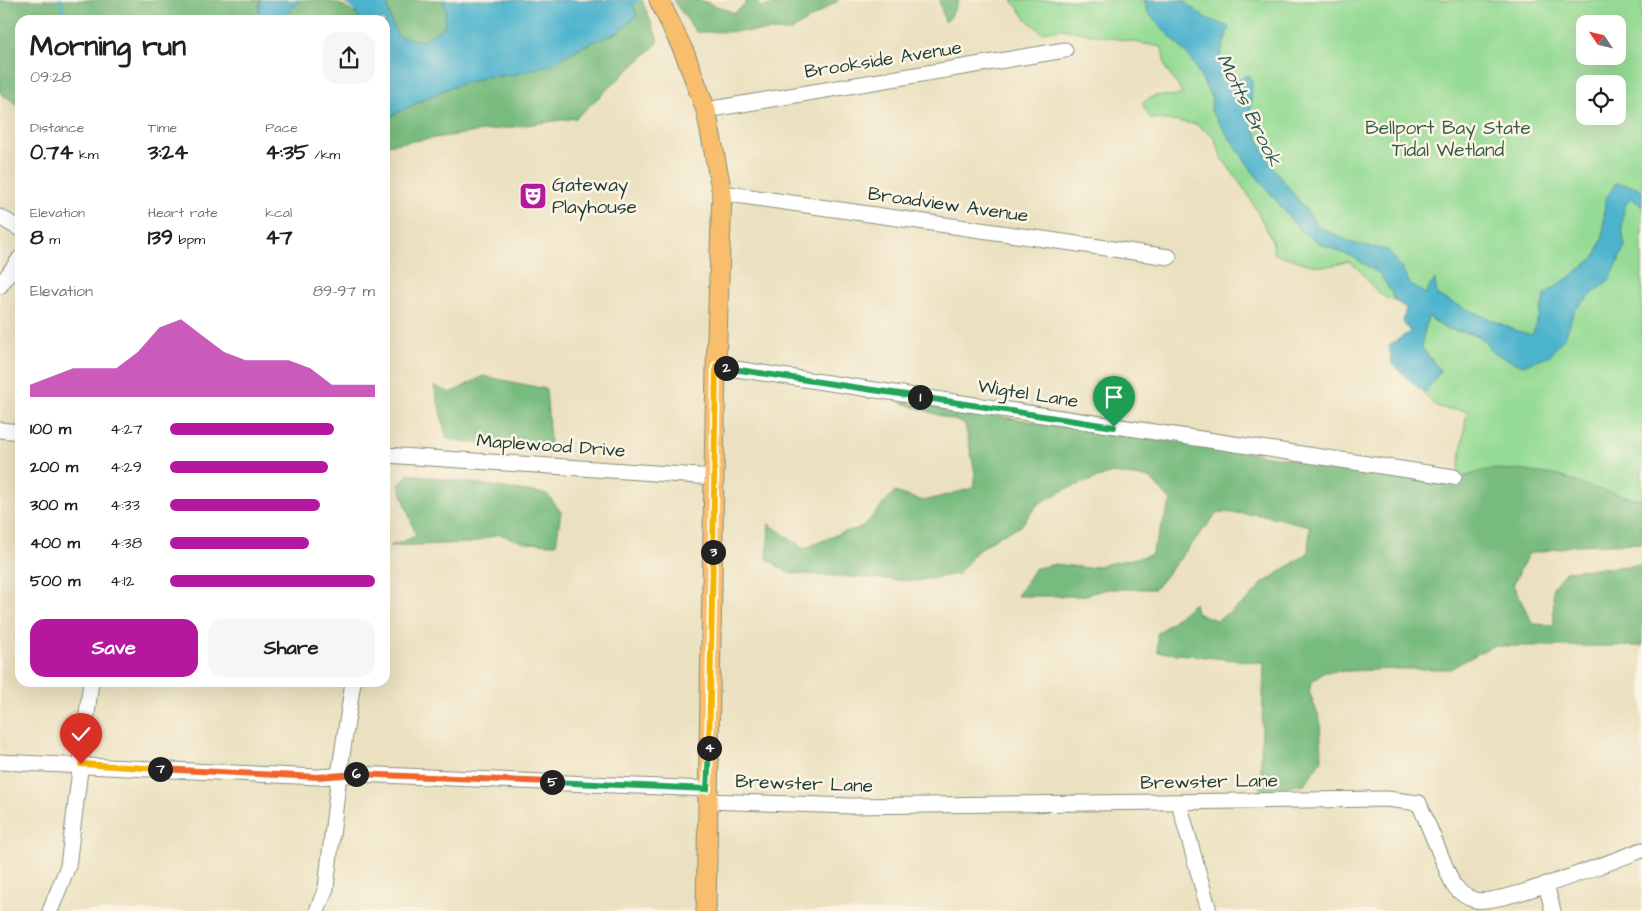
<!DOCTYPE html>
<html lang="en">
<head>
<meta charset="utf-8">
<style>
  :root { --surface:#fff; --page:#f6f6f6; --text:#202124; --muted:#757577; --accent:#b5179e }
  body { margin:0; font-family:"Architects Daughter",sans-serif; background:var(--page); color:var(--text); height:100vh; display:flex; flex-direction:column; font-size:19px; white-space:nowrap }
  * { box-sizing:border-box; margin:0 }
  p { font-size:16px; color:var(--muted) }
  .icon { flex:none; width:28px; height:28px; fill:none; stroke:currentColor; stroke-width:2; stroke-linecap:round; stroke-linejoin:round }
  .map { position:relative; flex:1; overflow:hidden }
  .sheet { position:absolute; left:15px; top:15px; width:375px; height:672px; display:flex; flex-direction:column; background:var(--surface); border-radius:15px; box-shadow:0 5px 20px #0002 }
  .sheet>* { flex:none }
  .needle { width:32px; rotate:305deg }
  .tools { position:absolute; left:1576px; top:15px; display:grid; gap:10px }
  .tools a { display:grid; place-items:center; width:50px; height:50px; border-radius:10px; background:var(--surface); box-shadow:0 5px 20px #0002; font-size:25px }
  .pin { position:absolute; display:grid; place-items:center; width:42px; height:42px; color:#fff; margin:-51px -21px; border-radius:50% 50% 50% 0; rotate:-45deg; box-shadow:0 0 5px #0007 }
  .pin .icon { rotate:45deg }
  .km { position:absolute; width:25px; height:25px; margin:-12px; border-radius:50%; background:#222; color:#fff; font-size:14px; line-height:25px; text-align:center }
  .round { display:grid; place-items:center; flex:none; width:52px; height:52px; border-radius:15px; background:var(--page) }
  .summary { display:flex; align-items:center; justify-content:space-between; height:85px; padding:0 15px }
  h1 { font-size:28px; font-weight:700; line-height:38px }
  .metrics { display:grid; grid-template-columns:repeat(3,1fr); gap:8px; height:85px; padding:5px 15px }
  .metrics div { display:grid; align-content:center }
  .metrics b { font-size:21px; font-weight:700 }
  .metrics small { font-size:14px; font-weight:400 }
  .metrics p { font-size:14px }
  .chart { height:140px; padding:10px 15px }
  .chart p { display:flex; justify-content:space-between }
  .chart svg { width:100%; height:90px; margin-top:5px; fill:var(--accent); opacity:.7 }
  .cta { display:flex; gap:10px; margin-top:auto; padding:10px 15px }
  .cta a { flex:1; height:58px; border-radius:15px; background:var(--accent); color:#fff; font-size:20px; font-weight:700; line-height:58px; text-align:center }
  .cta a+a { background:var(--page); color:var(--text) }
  ul { padding:0 15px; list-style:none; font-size:16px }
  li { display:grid; grid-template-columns:80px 60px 1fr; align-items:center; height:38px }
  li i { height:12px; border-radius:6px; background:var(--accent) }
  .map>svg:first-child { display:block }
</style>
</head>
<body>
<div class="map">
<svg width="1642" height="911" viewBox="0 0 1642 911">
  <rect width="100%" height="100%" fill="#fcf5e5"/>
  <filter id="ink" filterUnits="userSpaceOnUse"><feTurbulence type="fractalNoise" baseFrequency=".02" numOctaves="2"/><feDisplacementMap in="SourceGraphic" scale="10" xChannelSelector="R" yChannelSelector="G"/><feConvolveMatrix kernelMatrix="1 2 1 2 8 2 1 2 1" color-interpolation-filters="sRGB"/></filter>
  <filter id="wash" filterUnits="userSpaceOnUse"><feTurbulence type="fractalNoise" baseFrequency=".0096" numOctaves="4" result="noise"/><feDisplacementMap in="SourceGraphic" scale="20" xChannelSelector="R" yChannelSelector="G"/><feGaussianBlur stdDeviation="1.12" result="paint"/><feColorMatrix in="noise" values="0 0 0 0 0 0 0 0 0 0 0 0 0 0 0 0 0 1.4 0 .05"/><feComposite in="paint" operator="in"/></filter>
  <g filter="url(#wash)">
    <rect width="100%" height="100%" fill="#ebe1c0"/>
    <!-- green -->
    <g fill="#96db95" stroke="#5a8c64" fill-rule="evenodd">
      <path d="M1012,0H1144L1148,13L1190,57L1212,99L1211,111L1254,173L1300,230L1321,244L1353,257L1380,274L1397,302C1369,295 1370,274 1348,261C1328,269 1312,267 1293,259C1285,256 1281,258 1274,253L1272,241L1265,226L1247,193L1222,158L1213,136L1196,124L1150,118L1142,103L1154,96L1183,95L1179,87L1166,69L1162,47L1062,29L1042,32L1027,20Z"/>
      <path d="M1164,0H1642V514L1456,486L1467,411C1444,408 1436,412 1421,390L1426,391L1440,371L1421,346L1428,316L1444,328L1480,336L1486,331L1407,298L1386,263L1319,238L1266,165ZM1585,24H1618V56H1585ZM1585,84H1618V116H1585Z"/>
    </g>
    <!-- forest -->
    <g fill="#78bb7e" stroke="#4c7c59">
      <path d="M0,0H260L258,20H20V106L0,93Z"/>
      <path d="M300,0C330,0 342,0 361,20H281Z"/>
      <path d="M386,0H443L446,10L444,27L422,41L399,37L391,22Z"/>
      <path d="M631,0H642L659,42L576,118L385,145V119L445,89L485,77L512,75L617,33L637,16Z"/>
      <path d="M673,0H700L735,13L745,4L746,0H756L760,7L807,0H839L791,31L696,32Z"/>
      <path d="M939,0H959L950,18L945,22Z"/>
      <path d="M483,376L546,389L551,454L447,439L434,386L451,393Z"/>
      <path d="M900,402L1446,482L1490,469L1519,470L1559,476L1600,490L1642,500V543L1576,545L1528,554L1513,585L1533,624L1554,625L1553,587L1566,571L1642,565V646H1492L1450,669H1394L1325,672L1312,681L1309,691L1320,720L1322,759L1305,784L1260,793L1264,663L1158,652L1157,634L1194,603L1196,613L1217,620L1247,601L1262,584L1308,553L1310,526L1264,515L1218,512L1155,589H1107L1082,596H1017L1034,569L1055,564L1088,568L1151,555L1171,501L1150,478L1112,473L1066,489L1038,504L1020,527L1000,535L976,552L958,574L915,581L789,573L767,559L769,524L804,549L838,534L863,527L894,492L924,501L973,488L975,473L965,424Z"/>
      <path d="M409,474L547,494L561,512L556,544L526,543L499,534L471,543L390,546L416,536L399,485Z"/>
    </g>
    <!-- water -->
    <g fill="#4eb4cd" stroke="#367880">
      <path d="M260,0H300L281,20H258Z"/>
      <path d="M341,0H386L391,22L399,37L422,41L444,27L446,10L443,0H631L637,16L617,33L583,46L551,64L512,75L485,77L445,89L385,119V20H361L352,8Z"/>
      <path d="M1144,0H1182L1204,17L1229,27L1219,60L1239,79L1248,75L1252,82L1250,119L1269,162L1319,227L1352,243L1388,250L1402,268L1410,284L1425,294L1435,279L1437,296L1517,331L1532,335L1546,293L1572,275L1595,257L1603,236L1605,200L1616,183L1637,187L1642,191V205L1630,198L1624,208L1622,228L1625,247L1610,279L1575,309L1566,335L1550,355L1523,366L1493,353L1480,336L1444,328L1428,316L1421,346L1440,371L1426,392L1421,390L1392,364L1389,345L1410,332L1403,322L1406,308L1397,302L1380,274L1353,257L1321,244L1300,230L1254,173L1211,111L1212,98L1190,57L1148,13Z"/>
    </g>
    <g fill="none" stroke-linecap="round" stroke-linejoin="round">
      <!-- stream -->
      <g stroke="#4eb4cd" stroke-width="4">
        <path d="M60,0L66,20"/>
        <path d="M627,2L638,1"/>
      </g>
    </g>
  </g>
  <g filter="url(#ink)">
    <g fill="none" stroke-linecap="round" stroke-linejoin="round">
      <defs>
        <g id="minor">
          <path d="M706,110L1065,50"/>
          <path d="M722,193L1169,257"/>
          <path d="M0,217L20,229"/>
          <path d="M0,286L20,258"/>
          <path d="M716,366L1454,477"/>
          <path d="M0,430L20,432"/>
          <path d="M385,455L714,477"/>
          <path d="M0,762L318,777L357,774L707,789"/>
          <path d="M707,801L851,806L1386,799L1419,803L1453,885C1459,892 1466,898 1475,900C1498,906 1613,861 1642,850"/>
          <path d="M1179,803L1209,911"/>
          <path d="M1546,884L1553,911"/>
          <path d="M50,911L68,866L91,682"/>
          <path d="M317,911L326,888L339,775L353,682"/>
        </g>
        <path id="major" d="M659,0L685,54L706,110L722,193L716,366L706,911"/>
      </defs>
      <!-- minor casing -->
      <use href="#minor" stroke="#858f7a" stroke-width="17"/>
      <!-- major casing -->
      <use href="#major" stroke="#858f7a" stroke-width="21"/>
      <!-- minor -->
      <use href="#minor" stroke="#fff" stroke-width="15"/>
      <!-- major -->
      <use href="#major" stroke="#f9be6d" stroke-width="19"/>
    </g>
  </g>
  <g fill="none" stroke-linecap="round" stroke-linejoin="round" filter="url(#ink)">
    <defs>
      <path id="split-1" d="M920,397L1114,427"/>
      <path id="split-2" d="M726,368L920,397"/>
      <path id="split-3" d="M713,552L716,366L726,368"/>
      <path id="split-4" d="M709,748L713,552"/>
      <path id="split-5" d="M552,782L707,789L709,748"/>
      <path id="split-6" d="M356,774L552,782"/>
      <path id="split-7" d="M160,769L318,777L356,774"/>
      <path id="split-8" d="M81,764L160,769"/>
    </defs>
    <!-- split-1 casing -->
    <use href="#split-1" stroke="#fff" stroke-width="10"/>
    <!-- split-2 casing -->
    <use href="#split-2" stroke="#fff" stroke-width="10"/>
    <!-- split-3 casing -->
    <use href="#split-3" stroke="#fff" stroke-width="10"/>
    <!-- split-4 casing -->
    <use href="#split-4" stroke="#fff" stroke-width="10"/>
    <!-- split-5 casing -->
    <use href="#split-5" stroke="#fff" stroke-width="10"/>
    <!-- split-6 casing -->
    <use href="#split-6" stroke="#fff" stroke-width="10"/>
    <!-- split-7 casing -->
    <use href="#split-7" stroke="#fff" stroke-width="10"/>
    <!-- split-8 casing -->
    <use href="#split-8" stroke="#fff" stroke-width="10"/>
    <!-- split-1 -->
    <use href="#split-1" stroke="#22a559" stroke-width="6"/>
    <!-- split-2 -->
    <use href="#split-2" stroke="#22a559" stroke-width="6"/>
    <!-- split-3 -->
    <use href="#split-3" stroke="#f5b400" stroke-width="6"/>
    <!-- split-4 -->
    <use href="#split-4" stroke="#f5b400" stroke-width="6"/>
    <!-- split-5 -->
    <use href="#split-5" stroke="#22a559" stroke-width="6"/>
    <!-- split-6 -->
    <use href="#split-6" stroke="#f0652b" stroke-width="6"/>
    <!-- split-7 -->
    <use href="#split-7" stroke="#f0652b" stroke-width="6"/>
    <!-- split-8 -->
    <use href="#split-8" stroke="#f5b400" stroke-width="6"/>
  </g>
  <!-- icons -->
  <defs>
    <symbol id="theatre-square" viewBox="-11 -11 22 22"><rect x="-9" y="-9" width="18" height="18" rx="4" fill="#b5179e" stroke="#fcf5e5"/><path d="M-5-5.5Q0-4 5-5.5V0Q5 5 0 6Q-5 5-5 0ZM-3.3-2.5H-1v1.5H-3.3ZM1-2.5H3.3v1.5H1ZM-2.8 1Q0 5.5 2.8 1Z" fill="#fff"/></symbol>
  </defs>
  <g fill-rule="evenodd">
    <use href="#theatre-square" x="517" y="180" width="32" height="32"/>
  </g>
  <g text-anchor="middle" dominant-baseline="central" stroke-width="5" stroke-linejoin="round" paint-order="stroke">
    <!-- street labels -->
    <g font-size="19" fill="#1f3d34" stroke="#fcf5e5">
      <text transform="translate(883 60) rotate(-9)">Brookside Avenue</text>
      <text transform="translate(948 205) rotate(8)">Broadview Avenue</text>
      <text transform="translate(1028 394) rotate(9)">Wigtel Lane</text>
      <text transform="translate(551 446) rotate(4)">Maplewood Drive</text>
      <text transform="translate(1209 782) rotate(-1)">Brewster Lane</text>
      <text transform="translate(804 784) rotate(2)">Brewster Lane</text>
    </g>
    <!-- park labels -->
    <g font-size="19" fill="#375d47" stroke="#fcf5e5">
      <text x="1448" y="128">Bellport Bay State<tspan x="1448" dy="22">Tidal Wetland</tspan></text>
    </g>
    <!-- poi labels -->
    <g font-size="19" fill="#1f3d34" stroke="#fcf5e5" text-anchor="start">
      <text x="552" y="185">Gateway<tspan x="552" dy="22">Playhouse</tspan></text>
    </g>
    <!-- water labels -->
    <g font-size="20" font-style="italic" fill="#2b5b5a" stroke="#fcf5e5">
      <text transform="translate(1249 110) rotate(64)">Motts Brook</text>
    </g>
  </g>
</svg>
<div class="tools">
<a><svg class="needle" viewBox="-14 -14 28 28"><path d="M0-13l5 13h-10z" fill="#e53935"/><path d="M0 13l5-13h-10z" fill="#757577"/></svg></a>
<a><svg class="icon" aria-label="locate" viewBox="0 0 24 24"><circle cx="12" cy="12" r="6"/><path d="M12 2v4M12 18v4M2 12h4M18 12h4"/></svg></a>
</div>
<div class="pin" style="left:1114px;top:427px;background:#1e9e55"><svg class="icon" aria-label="arrive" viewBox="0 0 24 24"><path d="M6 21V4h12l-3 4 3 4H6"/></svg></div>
<div class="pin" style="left:81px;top:764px;background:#d93025"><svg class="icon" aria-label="check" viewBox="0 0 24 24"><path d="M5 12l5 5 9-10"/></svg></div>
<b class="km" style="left:920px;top:397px">1</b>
<b class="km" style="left:726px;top:368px">2</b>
<b class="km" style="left:713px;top:552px">3</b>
<b class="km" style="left:709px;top:748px">4</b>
<b class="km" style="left:552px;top:782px">5</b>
<b class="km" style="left:356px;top:774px">6</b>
<b class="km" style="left:160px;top:769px">7</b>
<section class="sheet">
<div class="summary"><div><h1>Morning run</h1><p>09:28</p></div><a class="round"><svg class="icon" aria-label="share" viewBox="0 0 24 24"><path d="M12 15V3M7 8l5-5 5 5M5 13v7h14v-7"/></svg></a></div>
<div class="metrics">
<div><p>Distance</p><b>0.74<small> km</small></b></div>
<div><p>Time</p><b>3:24</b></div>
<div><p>Pace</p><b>4:35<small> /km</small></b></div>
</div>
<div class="metrics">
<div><p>Elevation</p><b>8<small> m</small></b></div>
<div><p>Heart rate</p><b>139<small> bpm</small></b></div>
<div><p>kcal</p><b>47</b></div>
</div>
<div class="chart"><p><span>Elevation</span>89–97 m</p>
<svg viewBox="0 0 160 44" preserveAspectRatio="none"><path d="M0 44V38L10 34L20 30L30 30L40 30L50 22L60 10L70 6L80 14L90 22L100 26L110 26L120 26L130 30L140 38L150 38L160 38V44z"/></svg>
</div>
<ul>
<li><b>100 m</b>4:27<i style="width:80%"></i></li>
<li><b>200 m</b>4:29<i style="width:77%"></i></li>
<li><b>300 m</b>4:33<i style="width:73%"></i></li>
<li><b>400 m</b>4:38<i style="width:68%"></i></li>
<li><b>500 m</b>4:12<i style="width:100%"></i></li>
</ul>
<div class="cta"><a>Save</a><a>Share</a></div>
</section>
</div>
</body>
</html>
